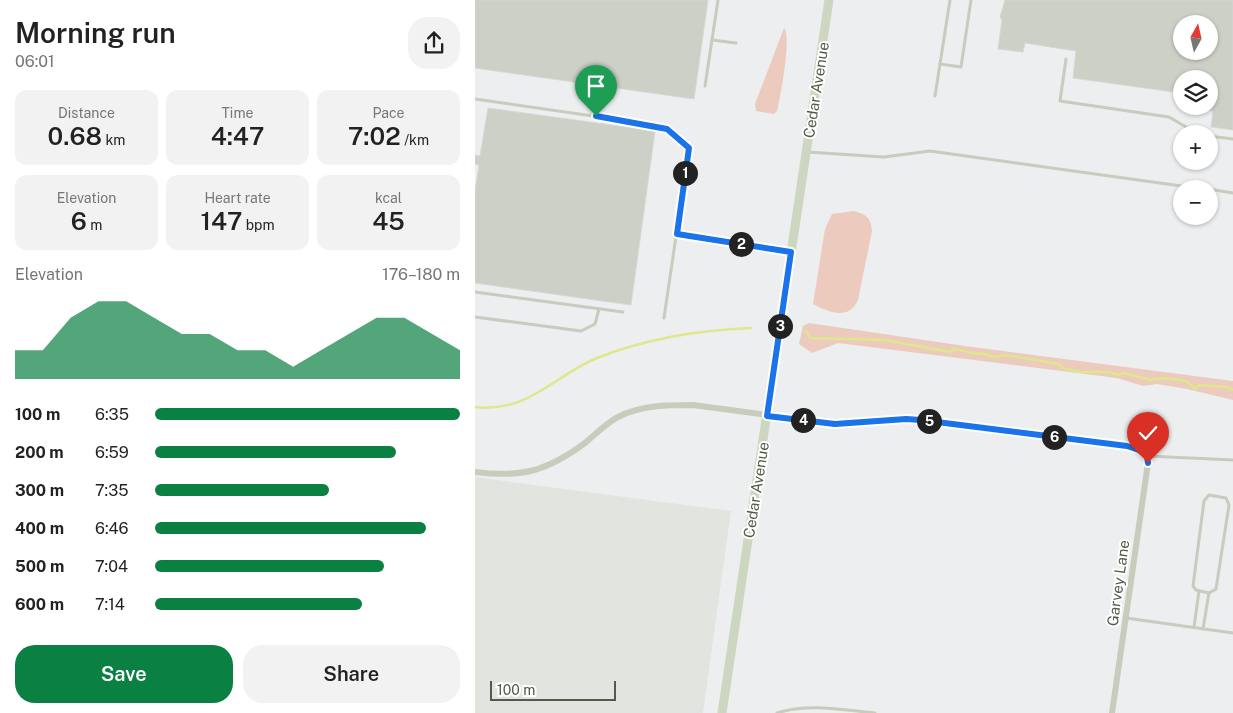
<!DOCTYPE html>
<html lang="en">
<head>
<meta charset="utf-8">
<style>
  :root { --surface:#fff; --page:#f2f2f2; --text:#222; --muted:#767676; --accent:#0b8043 }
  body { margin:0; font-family:"Public Sans",sans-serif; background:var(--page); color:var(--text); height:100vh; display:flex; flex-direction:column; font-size:19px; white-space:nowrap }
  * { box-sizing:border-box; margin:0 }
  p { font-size:16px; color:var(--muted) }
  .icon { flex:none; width:28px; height:28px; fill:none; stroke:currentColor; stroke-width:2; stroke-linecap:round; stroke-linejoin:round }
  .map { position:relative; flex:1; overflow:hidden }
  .sheet { display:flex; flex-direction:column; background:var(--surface); width:475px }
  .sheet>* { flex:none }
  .needle { width:32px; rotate:8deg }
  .fabs { position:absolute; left:698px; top:15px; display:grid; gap:10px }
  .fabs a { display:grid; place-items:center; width:45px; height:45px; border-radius:50%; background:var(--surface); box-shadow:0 1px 4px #0004; font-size:25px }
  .scale { position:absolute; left:15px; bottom:12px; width:126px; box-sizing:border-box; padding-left:5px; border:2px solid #535a47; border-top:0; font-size:14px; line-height:18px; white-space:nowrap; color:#535a47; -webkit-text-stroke:4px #fff; paint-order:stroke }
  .pin { position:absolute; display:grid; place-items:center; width:42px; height:42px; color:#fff; margin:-51px -21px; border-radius:50% 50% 50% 0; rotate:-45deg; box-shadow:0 0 5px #0007 }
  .pin .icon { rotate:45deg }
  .km { position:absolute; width:25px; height:25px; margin:-12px; border-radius:50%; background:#222; color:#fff; font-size:14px; line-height:25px; text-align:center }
  .round { display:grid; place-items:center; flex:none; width:52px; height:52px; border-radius:20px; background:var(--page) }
  .summary { display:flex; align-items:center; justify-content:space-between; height:85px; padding:0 15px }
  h1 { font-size:28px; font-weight:600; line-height:38px }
  .metrics { display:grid; grid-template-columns:repeat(3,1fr); gap:8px; height:85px; padding:5px 15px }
  .metrics div { display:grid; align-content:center; border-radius:12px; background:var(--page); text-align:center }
  .metrics b { font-size:25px; font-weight:600 }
  .metrics small { font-size:14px; font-weight:400 }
  .metrics p { font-size:14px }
  .chart { height:140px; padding:10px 15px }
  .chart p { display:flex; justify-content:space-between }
  .chart svg { width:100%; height:90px; margin-top:5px; fill:var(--accent); opacity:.7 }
  .primary-button { display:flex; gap:10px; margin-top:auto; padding:10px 15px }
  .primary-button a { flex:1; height:58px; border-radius:20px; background:var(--accent); color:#fff; font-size:20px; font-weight:600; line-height:58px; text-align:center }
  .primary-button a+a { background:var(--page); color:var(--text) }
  ul { padding:0 15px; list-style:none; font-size:16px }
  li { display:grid; grid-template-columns:80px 60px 1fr; align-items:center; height:38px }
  li i { height:12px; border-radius:6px; background:var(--accent) }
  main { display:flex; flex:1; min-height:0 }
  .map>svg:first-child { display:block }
</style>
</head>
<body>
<main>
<section class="sheet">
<div class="summary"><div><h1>Morning run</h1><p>06:01</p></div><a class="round"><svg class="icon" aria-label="share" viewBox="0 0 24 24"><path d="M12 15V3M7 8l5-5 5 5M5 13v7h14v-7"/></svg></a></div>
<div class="metrics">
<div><p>Distance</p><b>0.68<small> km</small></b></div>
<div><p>Time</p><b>4:47</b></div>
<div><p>Pace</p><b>7:02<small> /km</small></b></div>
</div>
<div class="metrics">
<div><p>Elevation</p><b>6<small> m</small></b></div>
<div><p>Heart rate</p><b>147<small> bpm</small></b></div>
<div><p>kcal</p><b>45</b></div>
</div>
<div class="chart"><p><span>Elevation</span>176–180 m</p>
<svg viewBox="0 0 160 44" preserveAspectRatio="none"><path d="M0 44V30L10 30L20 14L30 6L40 6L50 14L60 22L70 22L80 30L90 30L100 38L110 30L120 22L130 14L140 14L150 22L160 30V44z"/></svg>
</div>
<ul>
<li><b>100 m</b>6:35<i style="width:100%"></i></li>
<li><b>200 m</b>6:59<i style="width:79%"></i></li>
<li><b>300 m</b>7:35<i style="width:57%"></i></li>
<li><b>400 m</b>6:46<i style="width:89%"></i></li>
<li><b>500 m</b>7:04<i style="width:75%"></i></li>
<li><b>600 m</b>7:14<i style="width:68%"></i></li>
</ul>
<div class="primary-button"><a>Save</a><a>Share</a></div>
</section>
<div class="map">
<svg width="758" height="713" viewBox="0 0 758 713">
  <rect width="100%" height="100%" fill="#edeef0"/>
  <!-- airport -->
  <path fill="#e2e5df" d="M0,477L256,511L228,713H0Z"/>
  <!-- green -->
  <g fill="#eccabd">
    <path d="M309,28C317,36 305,98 302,111L299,114L281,111L280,104Z"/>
    <path d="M379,211C392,215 395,217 397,231L383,300C374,321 353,312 338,304L350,229L357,214Z"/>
    <path d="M334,323L490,346L758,381V400L712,389L682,384L668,386L642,378L363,343L337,353L324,344L328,326Z"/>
  </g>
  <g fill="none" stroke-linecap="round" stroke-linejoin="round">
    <!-- stream -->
    <g stroke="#dfe78c" stroke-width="2.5">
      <path d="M331,331L335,338L410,340L475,352L478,349L503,354L507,353L518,357L531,355L584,364L588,368L605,372H633L644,375L649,373L675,380L689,378L711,381L720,389L724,385L752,387L758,390"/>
      <path d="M0,407C54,413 78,376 122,358C170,339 224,330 276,328"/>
    </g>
  </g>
  <!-- building -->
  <g fill="#ccd0c7" stroke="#d4d9d2" fill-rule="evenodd">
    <path d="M0,0H233L219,99L0,68Z"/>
    <path d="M530,0H758V130L736,127L738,111L734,110V79H706V93L598,78L601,51L550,43L548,52L523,49L527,20L525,17ZM706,24H734V51H706Z"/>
    <path d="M13,108L180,131L156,305L0,283V191L4,165L0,164V155L5,156Z"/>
  </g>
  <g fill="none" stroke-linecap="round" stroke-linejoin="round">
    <!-- service -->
    <g stroke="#c7ccbc" stroke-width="3">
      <path d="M237,40L261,43"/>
      <path d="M591,59L585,101L694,117L723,134"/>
      <path d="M465,64L486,67L496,0"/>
      <path d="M230,86L243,0"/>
      <path d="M460,96L475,0"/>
      <path d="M0,99L180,125L192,129L214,148L189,318"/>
      <path d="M734,136L758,139"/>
      <path d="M332,152L409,157L455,151L728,189"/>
      <path d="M734,189L758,193"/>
      <path d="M201,234L314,252"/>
      <path d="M0,292L148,312"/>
      <path d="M0,317L106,331L120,324L124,309"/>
      <path d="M672,456L758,460"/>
      <path d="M734,495L751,498L754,505L741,589L734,593L721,590L718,586L729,501Z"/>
      <path d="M651,618L758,633"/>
      <path d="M719,627L724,591"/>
      <path d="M728,629L734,593"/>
      <path d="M302,713C334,703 368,710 400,713"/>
    </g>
    <!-- minor -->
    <path stroke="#c7ccbc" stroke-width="6" d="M0,472C47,478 72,471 110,443C121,434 130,424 143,417C166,405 192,405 218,405L361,424L431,419L446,420L652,446L664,450L672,456L673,463L637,713"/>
    <!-- secondary -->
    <path stroke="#cdd6c1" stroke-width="9" d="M247,713L354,0"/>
  </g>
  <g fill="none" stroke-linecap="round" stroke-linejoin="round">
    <defs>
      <path id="route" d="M121,116L192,129L214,148L202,234L316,252L292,416L360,424L431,419L446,420L652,446L664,450L672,456L673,463"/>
    </defs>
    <!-- route casing -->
    <use href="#route" stroke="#fff" stroke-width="10"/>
    <!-- route -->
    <use href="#route" stroke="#1a73e8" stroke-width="6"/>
  </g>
  <g text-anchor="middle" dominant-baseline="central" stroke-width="4" stroke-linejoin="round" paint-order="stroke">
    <!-- street labels -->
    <g font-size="15" fill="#535a47" stroke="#fff">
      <text transform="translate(341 90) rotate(-81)">Cedar Avenue</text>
      <text transform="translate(281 490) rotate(-81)">Cedar Avenue</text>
      <text transform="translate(643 583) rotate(-82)">Garvey Lane</text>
    </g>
  </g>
</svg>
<div class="fabs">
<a><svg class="needle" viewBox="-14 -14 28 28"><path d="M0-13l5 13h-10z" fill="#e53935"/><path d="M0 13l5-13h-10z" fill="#767676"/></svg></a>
<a><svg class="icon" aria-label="layers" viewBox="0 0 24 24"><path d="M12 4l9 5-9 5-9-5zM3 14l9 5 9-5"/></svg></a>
<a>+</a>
<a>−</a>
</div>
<div class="scale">100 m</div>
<div class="pin" style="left:121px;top:116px;background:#1e9e55"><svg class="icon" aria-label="arrive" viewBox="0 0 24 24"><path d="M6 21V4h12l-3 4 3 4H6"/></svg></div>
<div class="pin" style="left:673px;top:463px;background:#d93025"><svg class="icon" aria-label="check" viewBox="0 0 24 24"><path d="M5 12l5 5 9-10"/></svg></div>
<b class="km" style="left:210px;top:173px">1</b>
<b class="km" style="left:266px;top:244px">2</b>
<b class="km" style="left:305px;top:326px">3</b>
<b class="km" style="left:328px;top:420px">4</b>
<b class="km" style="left:454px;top:421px">5</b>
<b class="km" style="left:579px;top:437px">6</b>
</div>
</main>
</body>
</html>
